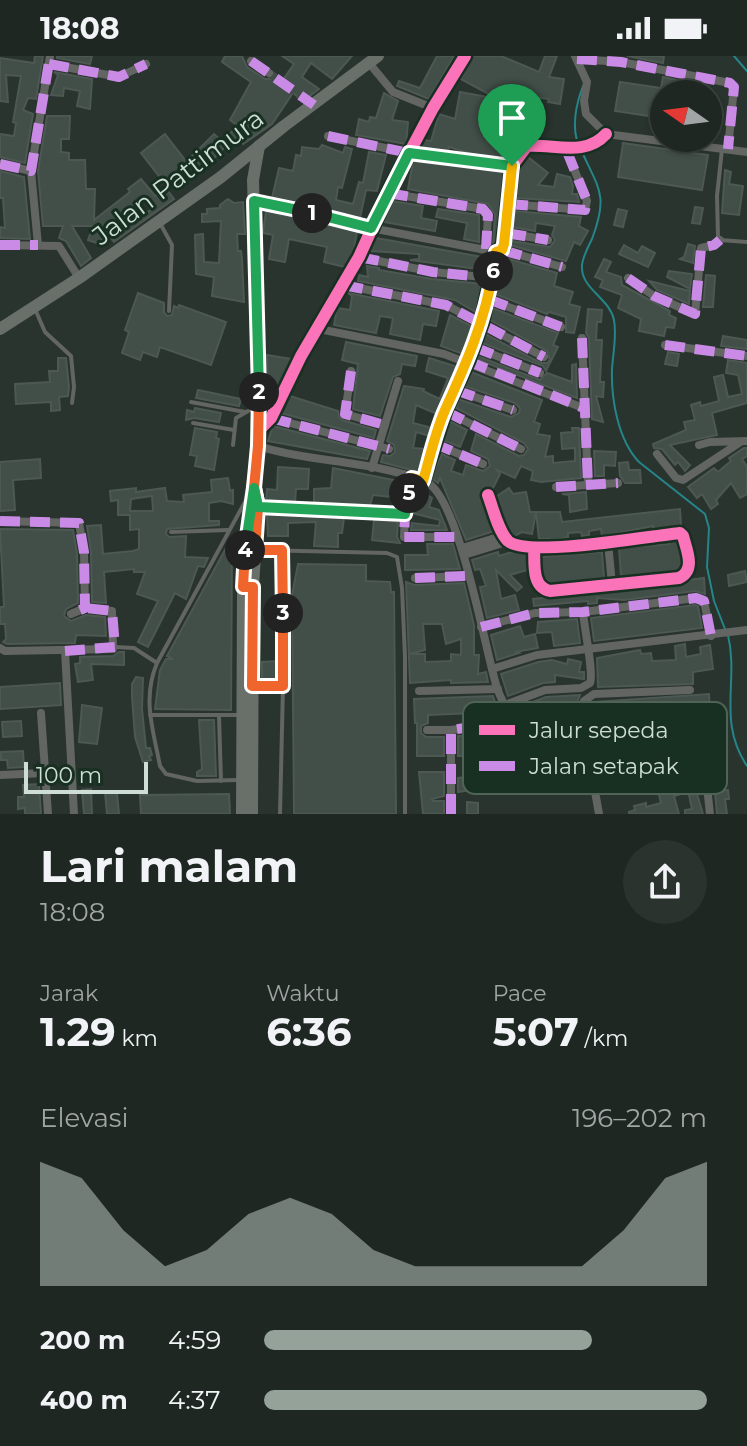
<!DOCTYPE html>
<html lang="id">
<head>
<meta charset="utf-8">
<style>
  :root { --surface:#1e2722; --page:#2b332f; --text:#f1f3f6; --muted:#a1a5a5; --line:#3c4440; --accent:#95a29a }
  body { margin:0; font-family:Montserrat,sans-serif; background:var(--page); color:var(--text); height:100vh; display:flex; flex-direction:column; font-size:30px; white-space:nowrap }
  * { box-sizing:border-box; margin:0 }
  p { font-size:26px; color:var(--muted) }
  .icon { flex:none; width:44px; height:44px; fill:none; stroke:currentColor; stroke-width:2; stroke-linecap:round; stroke-linejoin:round }
  .map { position:relative; height:758px; overflow:hidden }
  .side { display:flex; flex-direction:column; background:var(--surface); flex:1 }
  .side>* { flex:none }
  .needle { width:52px; rotate:284deg }
  .controls { position:absolute; left:650px; top:24px; display:grid; gap:16px }
  .controls a { display:grid; place-items:center; width:72px; height:72px; border-radius:50%; background:var(--surface); box-shadow:0 2px 6px #0004,0 0 0 2px var(--line); font-size:40px }
  .scale { position:absolute; left:24px; bottom:20px; width:124px; box-sizing:border-box; padding-left:8px; border:4px solid #cfded4; border-top:0; font-size:22px; line-height:28px; white-space:nowrap; color:#cfded4; -webkit-text-stroke:6px #183022; paint-order:stroke }
  .pin { position:absolute; display:grid; place-items:center; width:68px; height:68px; color:#fff; margin:-82px -34px; border-radius:50% 50% 50% 0; rotate:-45deg; box-shadow:0 0 8px #0007 }
  .pin .icon { rotate:45deg }
  .km { position:absolute; width:40px; height:40px; margin:-20px; border-radius:50%; background:#222; color:#fff; font-size:22px; line-height:40px; text-align:center }
  .round { display:grid; place-items:center; flex:none; width:84px; height:84px; border-radius:42px; background:var(--page) }
  .summary { display:flex; align-items:center; justify-content:space-between; height:136px; padding:0 40px }
  h1 { font-size:44px; font-weight:700; line-height:60px }
  .metrics { display:grid; grid-template-columns:repeat(3,1fr); gap:12px; height:136px; padding:8px 40px }
  .metrics div { display:grid; align-content:center }
  .metrics b { font-size:40px; font-weight:700 }
  .metrics small { font-size:22px; font-weight:400 }
  .metrics p { font-size:22px }
  .chart { height:224px; padding:16px 40px }
  .chart p { display:flex; justify-content:space-between }
  .chart svg { width:100%; height:144px; margin-top:8px; fill:var(--accent); opacity:.7 }
  ul { padding:0 40px; list-style:none; font-size:26px }
  li { display:grid; grid-template-columns:128px 96px 1fr; align-items:center; height:60px }
  li i { height:20px; border-radius:10px; background:var(--accent) }
  .status { display:flex; justify-content:space-between; align-items:center; height:56px; padding:0 40px; background:var(--surface); direction:ltr }
  .status svg { height:22px; fill:currentColor }
  .map>svg:first-child { display:block }
</style>
</head>
<body>
<div class="status"><b>18:08</b><svg viewBox="0 0 49 12"><path d="M0 12V9h3v3zM5 12V6h3v6zM10 12V3h3v9zM15 12V0h3v12zM26 1h20v11H26zM47 4h2v5h-2z"/></svg></div>
<div class="map">
<svg width="747" height="758" viewBox="0 0 747 758">
  <rect width="100%" height="100%" fill="#28342d"/>
  <g fill="none" stroke-linecap="round" stroke-linejoin="round">
    <!-- stream -->
    <g stroke="#258589" stroke-width="2">
      <path d="M734,0L747,15"/>
      <path d="M579,90C571,72 576,48 583,30"/>
      <path d="M582,96C600,135 608,140 592,183C588,191 581,204 582,212C582,233 610,243 614,264C617,280 613,297 612,313C611,343 618,384 639,406L705,458L709,472L707,511L714,545L725,573"/>
      <path d="M728,579C739,625 717,665 747,710"/>
    </g>
  </g>
  <!-- building -->
  <g fill="#424e48" stroke="#4d5853" stroke-width="2" fill-rule="evenodd">
    <path d="M35,0H43L36,43L28,42L23,54L33,58L25,107L0,101V78L14,80L16,67L13,66L21,20L6,19L8,46L0,45V2L34,7Z"/>
    <path d="M57,0H92L90,8L57,2Z"/>
    <path d="M225,0H242L247,11L265,23H273L280,28L294,8L282,0H352L332,23L311,7L302,21L319,33L303,45L293,37L272,68L243,88L241,84L235,89L231,85L199,117L187,105L214,78L222,85L238,70L230,64L251,26L222,6Z"/>
    <path d="M437,0H454L429,43L397,30L399,25L420,32Z"/>
    <path d="M473,0H501L539,16L545,0H557L549,21L564,23L560,48L548,46L549,43L533,41L523,36L514,96L509,103L469,97L449,91L448,95L420,91L424,84L431,85L439,58L455,63L460,36L498,43L461,23Z"/>
    <path d="M627,0H664L663,7Z"/>
    <path d="M54,16L92,23L90,53L77,50L80,35L64,32L63,40L51,39L58,19Z"/>
    <path d="M663,21L686,26L684,37L661,32Z"/>
    <path d="M620,26L661,32L656,61L615,55Z"/>
    <path d="M384,37L398,45L392,64L408,66L406,88L356,79L359,63L369,66L370,61L376,62Z"/>
    <path d="M47,60H70L69,83H61V96L69,97V104H85L86,133H95L94,164L130,136L128,133L141,123L155,140L165,131L174,143L114,186L105,175L100,188L88,184L93,170H72L91,202L81,210L66,185L59,182L63,170H43L38,115ZM145,140L153,152L141,161L132,150Z"/>
    <path d="M165,78L189,109L165,128L141,97Z"/>
    <path d="M623,87L708,99L702,134L618,121Z"/>
    <path d="M322,89L343,97L345,91L352,93L342,132L338,131L336,144L353,148L359,126L363,127L369,96L386,99L377,135L366,134L360,162L272,142L279,112L293,115L296,99L301,100L302,91L319,93Z"/>
    <path d="M528,101L548,117L538,129L554,131L557,118L570,121L573,130L572,138H577L579,146L516,142L519,113Z"/>
    <path d="M413,105L504,116L496,187L493,188L495,158L488,148L408,133Z"/>
    <path d="M725,114L731,116L729,128L743,130L739,159L722,157Z"/>
    <path d="M0,115L24,121L30,183L0,182V171L5,172L3,142H0Z"/>
    <path d="M228,143L234,147L243,146L245,178H237L238,195H241L242,202L244,246L212,240L214,221L196,218L195,179L203,178L204,206L219,207L221,165L202,166V158H207V153L220,152V149Z"/>
    <path d="M392,145L423,150L421,162L437,165L435,175L384,166Z"/>
    <path d="M695,151L703,152L700,168L692,167Z"/>
    <path d="M438,153L479,159V186L464,183L467,167L436,161Z"/>
    <path d="M618,153L627,155L623,171L614,169Z"/>
    <path d="M266,155L357,176L353,196L345,211L324,206L327,191L289,183L285,206L269,203L273,179L263,177Z"/>
    <path d="M514,155L581,161L579,170L588,175L580,189L574,186L566,205L510,189L511,185L550,191L555,184L552,179L555,170L536,167L535,175L512,171Z"/>
    <path d="M376,182L488,202L485,214L410,204L419,203V198L370,195Z"/>
    <path d="M688,188L695,190L693,207L680,203L684,201Z"/>
    <path d="M624,189L638,197L642,190L655,197L648,211L619,198Z"/>
    <path d="M502,201L557,217L554,230L573,236L569,248L580,251L574,277L566,276V261L549,256L547,258L495,238Z"/>
    <path d="M604,203L611,206L606,216L621,221L622,229L670,255L669,259L676,262L674,272L666,271L664,280L639,275L641,263L618,252L622,239L600,231L603,224L595,221Z"/>
    <path d="M367,210L379,212V214L432,223L482,228L477,257L455,244L358,225L359,219L368,221Z"/>
    <path d="M669,215L692,218L690,233L667,221Z"/>
    <path d="M706,219L715,220L713,251H703Z"/>
    <path d="M649,225L690,235L689,248L657,234Z"/>
    <path d="M138,237L164,247V256L167,260L172,259L174,250L178,252L179,249L226,266L211,309L160,291L157,301L143,296L140,304L122,297L129,276L125,274Z"/>
    <path d="M348,237L439,255L436,270L423,268L420,284L390,278L393,262L380,260L376,277L334,269L337,252L350,254L352,240Z"/>
    <path d="M492,252L558,277L553,289L558,291L546,315L543,310L482,287L485,278L541,307H547L550,304L547,295L490,264Z"/>
    <path d="M588,253L602,254L601,266H597L596,284H602L600,326H604L603,341L596,340L603,366L592,363L589,282L586,277Z"/>
    <path d="M450,259L473,271L463,298L441,290Z"/>
    <path d="M723,280L747,284V293L721,290Z"/>
    <path d="M346,286L417,300L415,310L402,308L400,318L393,321L380,360L353,353L358,308L342,304Z"/>
    <path d="M668,296L679,298L677,310L665,308Z"/>
    <path d="M267,299L291,303L293,300L268,352L270,342H268Z"/>
    <path d="M477,300L540,324L547,317L572,326V309L576,308L577,342L476,303Z"/>
    <path d="M58,302H66L69,331L68,340L59,341L60,354L51,355V346L16,348L15,328L50,326L49,315H58Z"/>
    <path d="M429,302L458,311L443,343L440,342L448,322L426,315Z"/>
    <path d="M728,304L747,307V347L712,357L717,379L670,389L690,409L685,415L678,406L675,409L662,393L654,392L653,388L686,374L684,366L695,364L691,349L700,346L701,350L719,345L714,321L723,319L728,341L742,338L738,319L726,317Z"/>
    <path d="M471,316L542,344L534,366L540,368L537,378L550,380L545,401L553,400V407L575,405V392L562,393L561,377L573,376L572,372H579L581,422L541,426L531,424L533,415L521,410L515,422L497,414L500,418L492,434L485,433L481,439L494,475L466,484L440,422L438,427L431,422L442,398L455,404L451,415L463,419L466,409L483,415L490,410L488,403L471,395L476,378L519,400L524,399L528,393L524,387L456,352L458,343L511,361L519,357L520,352L515,347L464,330Z"/>
    <path d="M404,330L424,333L423,335L442,344L437,358L416,349L413,367L432,372L430,380L416,376L413,392L425,393L419,416L381,406L383,399L390,400L395,396L394,389L387,385Z"/>
    <path d="M198,334L241,343L239,350L196,342Z"/>
    <path d="M290,340L338,355L339,361L342,364L376,374L374,382L281,357Z"/>
    <path d="M195,352L221,357L219,366L194,362L186,364L187,354L194,356Z"/>
    <path d="M449,365L467,374L460,391L443,384Z"/>
    <path d="M273,370L370,395L367,403L268,385Z"/>
    <path d="M195,372L217,376L216,382L219,383L214,414L195,410L197,400L190,399Z"/>
    <path d="M744,392H747V400L742,403L747,411V438L740,442L731,427L716,444L718,448L711,453L702,438L697,442L688,431L714,412L718,416L731,405L729,402Z"/>
    <path d="M594,395L616,396L615,410L604,409V420H595Z"/>
    <path d="M40,403L41,422L13,424L15,454L0,455V406Z"/>
    <path d="M628,406L629,414H640L641,427H625L620,420L619,407Z"/>
    <path d="M278,411L309,413L308,433H296L295,446L266,444L267,433L277,434Z"/>
    <path d="M333,412L404,426L399,451L401,442L373,439L370,449L314,446V433L331,432Z"/>
    <path d="M228,422L230,435L233,434V448L221,445L209,447V465H219V469L167,473L166,478L169,481L186,480L185,501L208,502L204,511L198,510L186,543L175,537L148,591L138,586L158,545L137,538L145,516H134V513L104,516L106,547L92,546L91,496L87,470L101,469L103,498L133,495L139,493V473L130,474V459H118V444L111,445L110,435L136,432V436L165,432L167,445L184,446L183,439L212,436L211,424ZM152,440L153,455H130L131,443Z"/>
    <path d="M509,432L513,438L526,436L530,456H536L532,478L522,476L514,480L507,471L496,441Z"/>
    <path d="M419,434L432,442L429,451L439,454L447,474H411L412,467L439,470L440,464L412,457Z"/>
    <path d="M586,436L587,453L570,456L569,439L562,438Z"/>
    <path d="M680,453L681,470L653,473V470L602,480L601,473L589,475V479L582,480L581,476L568,477V481L559,483H539L536,456H560L562,466Z"/>
    <path d="M267,458L344,462L342,477H338V491L314,490L316,466L288,467V480H268Z"/>
    <path d="M374,464L398,466L397,481L400,487L372,484Z"/>
    <path d="M0,473L73,474L77,497L78,547L66,553L64,560L71,565L86,559L105,561L106,580L76,579L75,587L7,588L3,586L6,583L5,568H0V551H4Z"/>
    <path d="M677,484L682,504L681,511L677,515L621,520L619,492L669,488V485Z"/>
    <path d="M427,488H453L460,513L405,514V499H428Z"/>
    <path d="M226,492H232L231,654L155,653L160,614L166,603H173L167,600Z"/>
    <path d="M515,495L527,497V514L510,519L522,531L517,535L496,514L501,543L515,539L519,554L487,562L480,531L486,530L480,513L475,514L472,504L498,496L499,500Z"/>
    <path d="M602,496L604,522L552,528L543,521L541,501Z"/>
    <path d="M298,508L366,509V525L390,526L391,536H394L396,758H294L292,539Z"/>
    <path d="M745,515L747,526L729,530L728,519Z"/>
    <path d="M704,522L705,538L695,535L624,544L597,542V547L588,548V545L534,550L533,543L680,529L689,524Z"/>
    <path d="M406,526L415,529L464,527L474,569V599H479L478,618L486,616L488,626L451,627V624L410,627ZM423,568H442L446,588L461,583V599L451,598V605L425,606V598H410L425,594Z"/>
    <path d="M695,549L698,550L702,572L594,585L591,562Z"/>
    <path d="M577,563L580,587L554,590L552,576L537,577L538,566Z"/>
    <path d="M520,570L524,581L535,578L538,592L515,596L519,597L497,604L491,579Z"/>
    <path d="M685,588L686,601L701,598L700,591L710,589L713,613L693,616V628L598,631L597,602L640,594L641,598L651,597L652,605L676,604L675,590Z"/>
    <path d="M119,596H124V609L91,608L93,624L78,626L75,608L80,607V601L113,600Z"/>
    <path d="M568,603L581,606L579,616H584V623L555,619V626L543,627L508,640L501,618L538,606L552,604L567,608Z"/>
    <path d="M277,605V624L262,625V606Z"/>
    <path d="M136,621L143,622L142,653L146,692H150L152,699L149,700L151,704L143,706L135,681L132,641V628Z"/>
    <path d="M60,627L61,649L0,653V631Z"/>
    <path d="M709,638L710,659L702,660V658L688,655L673,658L674,660L636,681L633,671L616,680L613,676L604,679L602,673L595,676L589,662L590,649L595,646Z"/>
    <path d="M580,639L576,650L537,649L526,654L528,657L517,658L514,653L546,641Z"/>
    <path d="M493,640L498,656L428,659V667L421,670V677L426,681H444V700H417V667H415L414,643Z"/>
    <path d="M82,649L102,652L97,688L79,686Z"/>
    <path d="M199,664H214L216,720H197V716L202,713Z"/>
    <path d="M21,665L22,680L3,681L2,666Z"/>
    <path d="M504,679L505,700H475L477,723L481,722L483,732L458,736V722L467,721L465,700H458V680Z"/>
    <path d="M23,695L24,711L8,712L7,704H1V696Z"/>
    <path d="M657,714L665,733L677,723L685,721L688,736L674,740L679,758H629V756L635,754L634,750L646,747V751L661,747L657,730L654,732L650,724L655,722L654,715Z"/>
    <path d="M419,716H444V740L432,743L433,745H444V758H423Z"/>
    <path d="M39,728L41,758H25V752L18,753V741H24L23,729Z"/>
    <path d="M91,733L92,758H84L82,734Z"/>
    <path d="M728,734L729,743H725L727,758H717L715,736Z"/>
    <path d="M105,736L117,737L119,758H107Z"/>
    <path d="M229,738L230,758H141L140,739Z"/>
    <path d="M697,738L703,758H685V754L692,753L689,739Z"/>
    <path d="M467,746L478,747V758H467Z"/>
  </g>
  <g fill="none" stroke-linecap="round" stroke-linejoin="round">
    <!-- minor-tunnel -->
    <path stroke="#414e46" stroke-width="8" stroke-dasharray="8 4" stroke-linecap="butt" d="M269,17L312,48"/>
    <!-- service -->
    <g stroke="#626562" stroke-width="4">
      <path d="M722,93L717,140L718,181L720,184L747,186"/>
      <path d="M161,169L172,189L169,255"/>
      <path d="M35,253L45,276L71,300L74,331L72,347"/>
      <path d="M191,346L245,356"/>
      <path d="M193,367L234,374"/>
      <path d="M233,389L236,362L257,350"/>
      <path d="M171,476L228,474"/>
      <path d="M258,494L387,497L397,501L402,532L405,601V758"/>
      <path d="M115,591L134,592L157,607"/>
      <path d="M253,630H283"/>
      <path d="M150,659H241"/>
      <path d="M219,660L221,725"/>
      <path d="M238,724L197,725L166,718L160,710C153,673 142,643 157,607L246,444"/>
      <path d="M280,758L283,630L282,494"/>
    </g>
    <!-- minor -->
    <g stroke="#626562" stroke-width="8">
      <path d="M575,0L587,26L584,45L586,58L606,78L747,96"/>
      <path d="M577,3L621,6L730,27L734,31L728,93"/>
      <path d="M251,5L269,17"/>
      <path d="M369,7L393,36L433,52"/>
      <path d="M49,8L119,21L146,8"/>
      <path d="M328,80L409,97L512,110"/>
      <path d="M0,108L31,115"/>
      <path d="M388,137L483,153L488,159L486,193"/>
      <path d="M254,145L371,172L496,196"/>
      <path d="M508,148L585,154L587,145L566,93"/>
      <path d="M506,177L548,184"/>
      <path d="M0,189L59,190L79,222"/>
      <path d="M38,189L31,115L50,0"/>
      <path d="M502,194L562,211"/>
      <path d="M359,201L433,216L492,222"/>
      <path d="M628,222L654,240L695,258L701,192L714,189L720,184"/>
      <path d="M343,229L446,249L544,301"/>
      <path d="M488,243L561,271"/>
      <path d="M319,273L444,298L586,353"/>
      <path d="M582,282L588,429"/>
      <path d="M665,289L747,300"/>
      <path d="M474,291L540,317"/>
      <path d="M351,315L345,358L385,369"/>
      <path d="M455,334L513,354"/>
      <path d="M445,355L521,393"/>
      <path d="M271,362L389,393"/>
      <path d="M259,373L271,362L301,300L359,201L388,137L433,52L465,0"/>
      <path d="M433,387L483,408"/>
      <path d="M699,389L710,386L747,385"/>
      <path d="M258,390C312,407 373,404 426,426C459,440 485,594 497,632C501,643 507,654 512,665"/>
      <path d="M657,398L676,422L683,424L739,387"/>
      <path d="M372,412L398,325"/>
      <path d="M412,422L405,458L404,481H457"/>
      <path d="M423,425L445,355L468,305L482,266L496,196L503,191L512,110L527,90C555,88 585,101 606,78"/>
      <path d="M556,431L618,427"/>
      <path d="M488,439C493,452 498,475 508,485C528,502 650,480 680,477L683,480C687,495 696,514 679,522L550,535C531,531 535,507 534,492"/>
      <path d="M258,451L405,458"/>
      <path d="M0,465L79,467L84,496L85,552L71,558"/>
      <path d="M608,487L612,528"/>
      <path d="M462,492L505,479"/>
      <path d="M464,499L509,485"/>
      <path d="M415,522L468,520"/>
      <path d="M481,571L535,557L583,556L696,542L704,545L711,580"/>
      <path d="M0,592L5,595L113,593L112,555L85,552"/>
      <path d="M65,595L74,758"/>
      <path d="M492,613L537,599L747,574"/>
      <path d="M419,635L498,633"/>
      <path d="M505,649L545,634L581,632L590,627C594,617 584,571 583,556"/>
      <path d="M41,657L48,758"/>
      <path d="M581,657L584,645L594,638L690,634"/>
      <path d="M427,674H451"/>
      <path d="M593,716L665,671L688,662C704,680 707,734 710,758"/>
      <path d="M0,719L45,717"/>
      <path d="M451,758V674L581,657L599,758"/>
    </g>
    <!-- primary -->
    <g stroke="#696f69" stroke-width="12">
      <path d="M0,273L79,222L221,121L284,70L378,0"/>
      <path d="M242,758L243,531L248,457L258,390L259,349L253,124L259,90"/>
      <path d="M252,758L253,531L258,451L255,438"/>
    </g>
    <!-- quiet -->
    <g stroke="#ca8be6" stroke-width="10" stroke-dasharray="20 10" stroke-linecap="butt">
      <path d="M577,3L621,6L730,27L734,31L728,93"/>
      <path d="M251,5L314,49"/>
      <path d="M49,8L119,21L146,8"/>
      <path d="M328,80L409,97L512,110V115"/>
      <path d="M0,108L31,115L50,0"/>
      <path d="M388,137L483,153L488,159L486,193"/>
      <path d="M508,148L585,154L587,145L566,93"/>
      <path d="M506,177L548,184"/>
      <path d="M0,189H38"/>
      <path d="M502,194L562,211"/>
      <path d="M359,201L433,216L492,222"/>
      <path d="M628,222L654,240L695,258L701,192L714,189L720,184"/>
      <path d="M343,229L446,249L544,301"/>
      <path d="M488,243L561,271"/>
      <path d="M582,282L588,429"/>
      <path d="M665,289L747,300"/>
      <path d="M474,291L540,317"/>
      <path d="M468,305L586,353"/>
      <path d="M351,315L345,358L385,369"/>
      <path d="M455,334L513,354"/>
      <path d="M445,355L521,393"/>
      <path d="M271,362L389,393"/>
      <path d="M433,387L483,408"/>
      <path d="M412,422L405,458L404,481H457"/>
      <path d="M556,431L618,427"/>
      <path d="M258,451L405,458"/>
      <path d="M0,465L79,467L84,496L85,552L71,558"/>
      <path d="M415,522L468,520"/>
      <path d="M481,571L535,557L583,556L696,542L704,545L711,580"/>
      <path d="M65,595L115,591L112,555L85,552"/>
      <path d="M451,758V674L512,665"/>
    </g>
    <defs>
      <g id="cycleway">
        <path d="M258,375L271,362L301,300L359,201L388,137L433,52L465,0"/>
        <path d="M423,425L445,355L468,305L482,266L496,196L503,191L512,110L527,90C555,88 585,101 606,78"/>
        <path d="M488,439C493,452 498,475 508,485C528,502 650,480 680,477L683,480C687,495 696,514 679,522L550,535C531,531 535,507 534,492"/>
      </g>
    </defs>
    <!-- cycleway casing -->
    <use href="#cycleway" stroke="#183022" stroke-width="17"/>
    <!-- cycleway -->
    <use href="#cycleway" stroke="#fb73b8" stroke-width="12"/>
  </g>
  <g fill="none" stroke-linecap="round" stroke-linejoin="round">
    <defs>
      <path id="split-1" d="M312,157L371,172L409,97L512,110"/>
      <path id="split-2" d="M259,336L254,145L312,157"/>
      <path id="split-3" d="M259,336L258,390L254,432L258,451L255,494H282L283,557"/>
      <path id="split-4" d="M245,494L243,531H253L252,630H283V557"/>
      <path id="split-5" d="M245,494L254,432L258,451L405,458L409,437"/>
      <path id="split-6" d="M409,437L412,422L423,425C430,401 435,377 445,354C466,308 485,265 493,215"/>
      <path id="split-7" d="M493,215L496,196L502,194L504,188L512,110"/>
    </defs>
    <!-- split-1 casing -->
    <use href="#split-1" stroke="#fff" stroke-width="16"/>
    <!-- split-2 casing -->
    <use href="#split-2" stroke="#fff" stroke-width="16"/>
    <!-- split-3 casing -->
    <use href="#split-3" stroke="#fff" stroke-width="16"/>
    <!-- split-4 casing -->
    <use href="#split-4" stroke="#fff" stroke-width="16"/>
    <!-- split-5 casing -->
    <use href="#split-5" stroke="#fff" stroke-width="16"/>
    <!-- split-6 casing -->
    <use href="#split-6" stroke="#fff" stroke-width="16"/>
    <!-- split-7 casing -->
    <use href="#split-7" stroke="#fff" stroke-width="16"/>
    <!-- split-1 -->
    <use href="#split-1" stroke="#22a559" stroke-width="10"/>
    <!-- split-2 -->
    <use href="#split-2" stroke="#22a559" stroke-width="10"/>
    <!-- split-3 -->
    <use href="#split-3" stroke="#f0652b" stroke-width="10"/>
    <!-- split-4 -->
    <use href="#split-4" stroke="#f0652b" stroke-width="10"/>
    <!-- split-5 -->
    <use href="#split-5" stroke="#22a559" stroke-width="10"/>
    <!-- split-6 -->
    <use href="#split-6" stroke="#f5b400" stroke-width="10"/>
    <!-- split-7 -->
    <use href="#split-7" stroke="#f5b400" stroke-width="10"/>
  </g>
  <g text-anchor="middle" dominant-baseline="central" stroke-width="6" stroke-linejoin="round" paint-order="stroke">
    <!-- street labels -->
    <g font-size="26" fill="#cfded4" stroke="#183022">
      <text transform="translate(178 121) rotate(-37)">Jalan Pattimura</text>
    </g>
  </g>
  <!-- legend -->
  <rect x="463" y="646" width="264" height="92" rx="12" fill="#183022" stroke="#4f6457" stroke-width="2"/>
  <rect x="479" y="669" width="36" height="10" fill="#fb73b8"/>
  <rect x="479" y="705" width="36" height="10" fill="#ca8be6"/>
  <g font-size="22" fill="#cfded4">
    <text x="529" y="682">Jalur sepeda</text>
    <text x="529" y="718">Jalan setapak</text>
  </g>
</svg>
<div class="controls">
<a><svg class="needle" viewBox="-14 -14 28 28"><path d="M0-13l5 13h-10z" fill="#e53935"/><path d="M0 13l5-13h-10z" fill="#a1a5a5"/></svg></a>
</div>
<div class="scale">100 m</div>
<div class="pin" style="left:512px;top:110px;background:#1e9e55"><svg class="icon" aria-label="arrive" viewBox="0 0 24 24"><path d="M6 21V4h12l-3 4 3 4H6"/></svg></div>
<b class="km" style="left:312px;top:157px">1</b>
<b class="km" style="left:259px;top:336px">2</b>
<b class="km" style="left:283px;top:557px">3</b>
<b class="km" style="left:245px;top:494px">4</b>
<b class="km" style="left:409px;top:437px">5</b>
<b class="km" style="left:493px;top:215px">6</b>
</div>
<section class="side">
<div class="summary"><div><h1>Lari malam</h1><p>18:08</p></div><a class="round"><svg class="icon" aria-label="share" viewBox="0 0 24 24"><path d="M12 15V3M7 8l5-5 5 5M5 13v7h14v-7"/></svg></a></div>
<div class="metrics">
<div><p>Jarak</p><b>1.29<small> km</small></b></div>
<div><p>Waktu</p><b>6:36</b></div>
<div><p>Pace</p><b>5:07<small> /km</small></b></div>
</div>
<div class="chart"><p><span>Elevasi</span>196–202 m</p>
<svg viewBox="0 0 160 44" preserveAspectRatio="none"><path d="M0 44V6L10 11L20 27L30 38L40 33L50 22L60 17L70 22L80 33L90 38L100 38L110 38L120 38L130 38L140 27L150 11L160 6V44z"/></svg>
</div>
<ul>
<li><b>200 m</b>4:59<i style="width:74%"></i></li>
<li><b>400 m</b>4:37<i style="width:100%"></i></li>
</ul>
</section>
</body>
</html>
